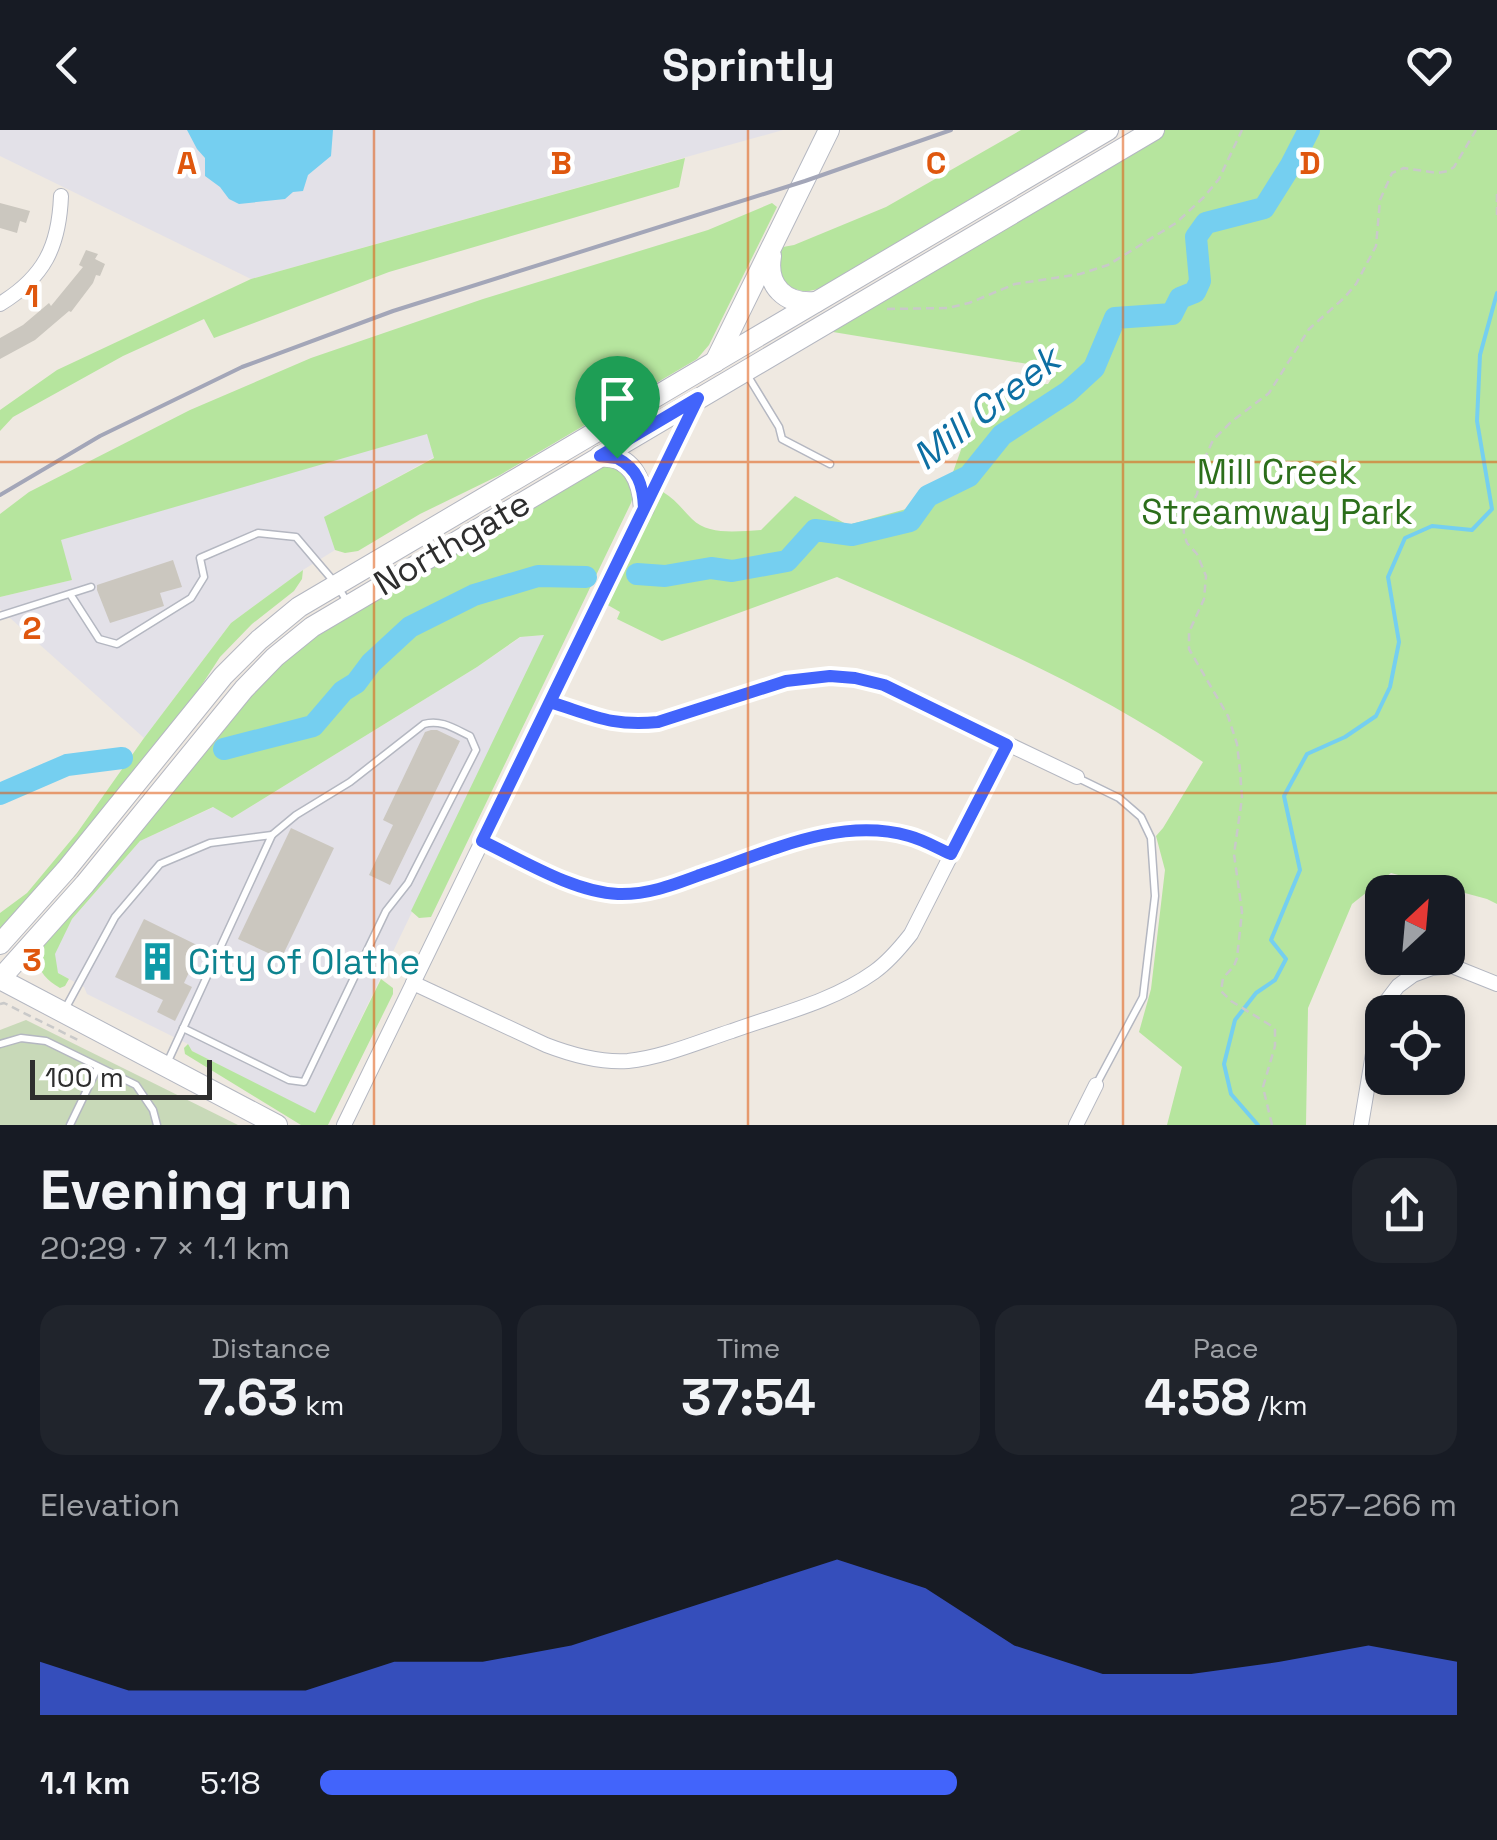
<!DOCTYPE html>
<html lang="en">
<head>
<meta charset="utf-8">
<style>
  :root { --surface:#171b24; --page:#20242c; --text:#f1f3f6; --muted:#9ea1a6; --accent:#4264fb }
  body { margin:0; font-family:"Space Grotesk",sans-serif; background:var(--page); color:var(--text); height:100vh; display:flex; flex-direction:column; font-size:38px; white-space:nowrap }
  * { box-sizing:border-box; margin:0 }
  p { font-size:32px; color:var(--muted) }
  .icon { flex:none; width:55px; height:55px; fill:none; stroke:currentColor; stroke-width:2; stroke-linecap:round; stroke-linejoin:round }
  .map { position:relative; height:995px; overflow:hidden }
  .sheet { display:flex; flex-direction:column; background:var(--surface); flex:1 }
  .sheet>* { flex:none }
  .needle { width:65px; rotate:26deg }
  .buttons { position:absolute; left:1365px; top:745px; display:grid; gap:20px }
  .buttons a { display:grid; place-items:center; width:100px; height:100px; border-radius:20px; background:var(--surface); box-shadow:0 5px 15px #0003; font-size:50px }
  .scale { position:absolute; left:30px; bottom:25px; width:182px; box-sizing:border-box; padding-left:10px; border:5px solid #2e2e2e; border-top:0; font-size:28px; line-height:35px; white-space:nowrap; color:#2e2e2e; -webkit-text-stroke:8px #fff; paint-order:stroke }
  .pin { position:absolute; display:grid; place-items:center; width:85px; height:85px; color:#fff; margin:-102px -42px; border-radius:50% 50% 50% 0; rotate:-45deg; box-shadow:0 0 10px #0007 }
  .pin .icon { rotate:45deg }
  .round { display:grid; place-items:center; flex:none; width:105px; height:105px; border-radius:30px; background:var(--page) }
  .overview { display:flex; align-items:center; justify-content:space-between; height:170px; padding:0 40px }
  h1 { font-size:55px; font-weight:700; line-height:75px }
  .figures { display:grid; grid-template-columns:repeat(3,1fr); gap:15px; height:170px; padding:10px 40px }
  .figures div { display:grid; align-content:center; border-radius:25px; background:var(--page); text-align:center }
  .figures b { font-size:50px; font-weight:700 }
  .figures small { font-size:28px; font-weight:400 }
  .figures p { font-size:28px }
  .chart { height:280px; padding:20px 40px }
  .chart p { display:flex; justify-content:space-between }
  .chart svg { width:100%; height:180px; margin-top:10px; fill:var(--accent); opacity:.7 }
  ul { padding:0 40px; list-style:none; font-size:32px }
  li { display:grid; grid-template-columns:160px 120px 1fr; align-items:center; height:75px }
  li i { height:25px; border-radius:12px; background:var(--accent) }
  header { display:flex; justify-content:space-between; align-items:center; height:130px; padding:0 40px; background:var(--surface); font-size:45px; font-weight:700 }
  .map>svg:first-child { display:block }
</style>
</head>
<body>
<header><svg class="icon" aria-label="back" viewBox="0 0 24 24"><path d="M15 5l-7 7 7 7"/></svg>Sprintly<svg class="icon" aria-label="heart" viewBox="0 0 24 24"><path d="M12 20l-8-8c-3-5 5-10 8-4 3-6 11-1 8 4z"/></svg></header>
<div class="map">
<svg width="1497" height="995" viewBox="0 0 1497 995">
  <rect width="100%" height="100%" fill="#efe9e1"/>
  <!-- industrial -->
  <g fill="#e3e1e8">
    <path d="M0,0H783L251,149L0,26Z"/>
    <path d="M427,303L434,327L325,387L335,420L303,440L231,493L144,608L0,479V467L72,450L60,410Z"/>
    <path d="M545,505L315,984L192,921L188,914L87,864L84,857L58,843L54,824L72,789L140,711L214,677L232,688L477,537L521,507Z"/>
  </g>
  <!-- green -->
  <g fill="#b6e59e">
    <path d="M1021,0H1088L820,158C805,164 796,161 783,152L777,128L783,117L794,115L886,77Z"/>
    <path d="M1154,0H1497V774L1487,769L1391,743L1352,774L1308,878L1306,995H1167L1182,937L1139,902L1151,859L1165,740L1156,706L1163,698L1203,632C1091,555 961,501 837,447L662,511L617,489L620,482L606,474L663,362C675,369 682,379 692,389C709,406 739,401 761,400L795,366L848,395L906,379L948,356L977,275L1029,255L1048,254L1058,239L827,201Z"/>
    <path d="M685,28L679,57L389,142L214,208L204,189L123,226L13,287L0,301V280L57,240L251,149Z"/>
    <path d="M772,73L777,77L709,215L697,229L500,345L420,384L358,421L345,423L335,420L324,387L434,328L427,304L61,410L72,450L0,467V384L29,362L190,280L311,228L483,169L708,100Z"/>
    <path d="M601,335L624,340L635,360L631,373L431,787L419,788L411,781L544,505L520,507L477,537L232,688L213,677L140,711L72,789L55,824L58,843L69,849L65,856L60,858C41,847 33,835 43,813L246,565L311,506Z"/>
    <path d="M303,440L302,449L294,461L252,494L220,527L190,573L82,707L0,800V783L27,763L77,703L144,608L231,493Z"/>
    <path d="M381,849L393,858V864L328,995H301L185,924L184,918L188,914L192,921L315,983Z"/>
  </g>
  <!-- cemetery -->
  <path fill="#c8d9b8" d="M26,890L238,995H0V900Z"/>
  <!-- water -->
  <path fill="#75cff0" d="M187,0H333L331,26L308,45L303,61L293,62L285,69L239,74L229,69L220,57L205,46V28L197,19Z"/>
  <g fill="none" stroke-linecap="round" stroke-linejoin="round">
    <!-- stream -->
    <path stroke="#75cff0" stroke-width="4" d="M1258,995L1231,964L1224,934L1235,890L1256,863L1275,850L1286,829L1271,810L1300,740L1284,666L1307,624L1345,607L1376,586L1390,557L1399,512L1388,447L1405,408L1432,396L1472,400L1492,379L1477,291L1480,225L1497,163"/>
    <!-- river -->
    <g stroke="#75cff0" stroke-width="22">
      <path d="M637,444L665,446L711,438L732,441L787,431L815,400L852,405L910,391L928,366L969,346L1002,305L1068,262L1094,238L1115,188L1172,184L1180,168L1195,162L1200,151L1196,107L1206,93L1264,78L1291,35L1309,0"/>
      <path d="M224,619L313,596L343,561L356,553L371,533L410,497L474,465L538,446L586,447"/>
      <path d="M0,664L67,635L122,628"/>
    </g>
  </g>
  <!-- building -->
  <g fill="#cbc7bf">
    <path d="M0,73L30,81L26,93L20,91L17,103L0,98Z"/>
    <path d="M86,120L98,124L95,129L105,134L100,146L96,145L93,153L71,182L69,181L35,210L0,229V208L23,195L49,173L51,176L83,137L79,135Z"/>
    <path d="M173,430L182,457L160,463L164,476L110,493L97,460V455Z"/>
    <path d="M431,600H437L460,611L390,755L369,745L393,695L383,690L425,602Z"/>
    <path d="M291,698L334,718L281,829L238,809Z"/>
    <path d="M144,789L201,817L184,853L192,857L175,891L157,882L163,870L115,847Z"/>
  </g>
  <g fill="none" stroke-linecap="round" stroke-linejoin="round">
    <defs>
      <g id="service">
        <path d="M746,243L779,297L782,309L830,334"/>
        <path d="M70,464L99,509L117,514L191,468L204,447L200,428L258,403L296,407L336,454L348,473"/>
        <path d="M0,486L91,457"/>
        <path d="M1078,648L1119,668L1141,687L1151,708L1155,766L1143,867L1096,955"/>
        <path d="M64,881L115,787L160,734L210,713L272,705L168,931"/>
        <path d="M183,898L289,950L304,952L386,781L408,753L476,620L470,606C455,599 441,589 424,594L350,652L296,685L272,705"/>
        <path d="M0,914L21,908L46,911L136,955L153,980L157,995"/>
        <path d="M70,995L98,937"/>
      </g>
      <g id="minor">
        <path d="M0,174C44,147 59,117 61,66"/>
        <path d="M550,572C580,581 606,595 638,594C662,593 683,585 705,578C774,555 810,536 884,555L1077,647"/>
        <path d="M482,711C525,731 578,765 626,764C652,763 676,754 700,745C766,723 838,686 909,706C924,710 937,718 951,724"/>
        <path d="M413,853L546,915C572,925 600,933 628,931C664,927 698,912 732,901C779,884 832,872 874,842C888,832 900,818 911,804L1007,615"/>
        <path d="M344,995L696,272"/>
        <path d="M1076,995L1096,955"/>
        <path d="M1361,995L1378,894L1385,873L1398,856L1413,845L1432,838L1452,836L1497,854"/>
      </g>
      <g id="secondary">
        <path d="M771,126C766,156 785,175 816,172"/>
        <path d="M715,232L829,0"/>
        <path d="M600,326C632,325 642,350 644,378"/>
        <path d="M0,814L66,740L223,546L259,510L299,477L1108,0"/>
        <path d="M0,849L85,754L244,559L275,527L312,497L1154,0"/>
        <path d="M0,849L277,995"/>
      </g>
    </defs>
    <!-- service casing -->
    <use href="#service" stroke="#b4b7c1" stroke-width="9"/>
    <!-- minor casing -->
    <use href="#minor" stroke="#b4b7c1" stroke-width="16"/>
    <!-- secondary casing -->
    <use href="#secondary" stroke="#b4b7c1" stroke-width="22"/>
    <!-- path -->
    <g stroke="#c9c9c9" stroke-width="2.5" stroke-dasharray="8 5" stroke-linecap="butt">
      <path d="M1497,64V90"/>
      <path d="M887,179L948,178L969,173L1015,154L1080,144L1108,135L1176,93L1204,67L1219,49L1242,0"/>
      <path d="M1157,387L1169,385L1183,389"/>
      <path d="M0,874L4,873L80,911"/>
      <path d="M1272,995L1263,957L1275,916V900L1270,895L1231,871L1221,861L1223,848L1234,836L1237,828L1242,782L1234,724L1242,668L1240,641L1237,614L1228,586L1189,519V502L1204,469L1206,446L1197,424L1187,413L1184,404L1183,389L1197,364L1204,330L1213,310L1231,292L1269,263L1309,199L1344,168L1356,154L1376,116L1380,70L1392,43L1404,38L1437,43L1448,41L1454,37L1476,0"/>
    </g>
    <!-- service -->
    <use href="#service" stroke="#fff" stroke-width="6"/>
    <!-- minor -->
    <use href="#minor" stroke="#fff" stroke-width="14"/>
    <!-- secondary -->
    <use href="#secondary" stroke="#fff" stroke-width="20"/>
    <!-- rail -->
    <path stroke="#a3a6b8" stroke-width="4" d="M0,365L100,306L242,237L393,181L805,51L951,0"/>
  </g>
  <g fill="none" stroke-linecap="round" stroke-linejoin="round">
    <defs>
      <path id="route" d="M617,328C638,339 643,355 644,378L482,711C522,730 573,762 618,764C647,765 673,755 700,745C767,723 838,686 909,706C924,710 937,718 951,724L1007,615L884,555L855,548L830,546L786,551L658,592C612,597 592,585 550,572L698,268L600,326L617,328"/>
    </defs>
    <!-- route casing -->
    <use href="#route" stroke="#fff" stroke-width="20"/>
    <!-- route -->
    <use href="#route" stroke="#4264fb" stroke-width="12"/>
  </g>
  <!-- grid -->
  <path fill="none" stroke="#df570e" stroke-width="2.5" stroke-opacity="0.55" d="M374,0V995M748,0V995M1123,0V995M0,332H1497M0,663H1497"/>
  <!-- icons -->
  <defs>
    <symbol id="building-bare" viewBox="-9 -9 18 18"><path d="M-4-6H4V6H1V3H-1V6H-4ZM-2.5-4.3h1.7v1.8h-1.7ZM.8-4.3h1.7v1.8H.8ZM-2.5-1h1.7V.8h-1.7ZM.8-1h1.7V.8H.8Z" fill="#0f9aa8" stroke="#fff" stroke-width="2.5" paint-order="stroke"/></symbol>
  </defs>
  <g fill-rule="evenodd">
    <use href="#building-bare" x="130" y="804" width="55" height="55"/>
  </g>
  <g text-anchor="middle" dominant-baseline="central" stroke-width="9" stroke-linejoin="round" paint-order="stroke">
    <!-- park labels -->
    <g font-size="35" fill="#2c6e1b" stroke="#fff">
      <text x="1277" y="342">Mill Creek<tspan x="1277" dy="40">Streamway Park</tspan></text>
    </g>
    <!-- street labels -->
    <g font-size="35" fill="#2e2e2e" stroke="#fff">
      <text transform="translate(452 413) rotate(-30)">Northgate</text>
    </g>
    <!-- culture labels -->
    <g font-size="35" fill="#0d838f" stroke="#fff" text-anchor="start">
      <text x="188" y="832">City of Olathe</text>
    </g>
    <!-- water labels -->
    <g font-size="38" font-style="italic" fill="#0d6fa3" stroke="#fff">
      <text transform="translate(986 278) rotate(-38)">Mill Creek</text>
    </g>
  </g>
  <g font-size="32" text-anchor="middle" font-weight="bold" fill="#df570e" stroke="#fff" stroke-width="9" stroke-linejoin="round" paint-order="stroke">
    <text x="187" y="44">A</text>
    <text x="561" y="44">B</text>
    <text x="936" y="44">C</text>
    <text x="1310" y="44">D</text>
    <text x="32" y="177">1</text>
    <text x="32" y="509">2</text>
    <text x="32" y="841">3</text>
  </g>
</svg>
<div class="buttons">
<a><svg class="needle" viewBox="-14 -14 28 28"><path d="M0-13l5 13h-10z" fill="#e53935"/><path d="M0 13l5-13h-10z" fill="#9ea1a6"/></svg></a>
<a><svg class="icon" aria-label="locate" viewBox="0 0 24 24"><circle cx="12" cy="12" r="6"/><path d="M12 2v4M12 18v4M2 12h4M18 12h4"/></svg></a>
</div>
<div class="scale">100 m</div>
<div class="pin" style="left:617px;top:328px;background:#1e9e55"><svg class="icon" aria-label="arrive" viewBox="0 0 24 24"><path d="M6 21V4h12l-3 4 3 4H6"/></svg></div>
</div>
<section class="sheet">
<div class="overview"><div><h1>Evening run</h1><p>20:29 · 7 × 1.1 km</p></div><a class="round"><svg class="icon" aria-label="share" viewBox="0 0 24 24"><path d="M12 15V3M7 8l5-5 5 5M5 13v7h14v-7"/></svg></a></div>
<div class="figures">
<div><p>Distance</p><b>7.63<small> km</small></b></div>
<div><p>Time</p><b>37:54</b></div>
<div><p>Pace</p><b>4:58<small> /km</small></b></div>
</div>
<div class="chart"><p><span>Elevation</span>257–266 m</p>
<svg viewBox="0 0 160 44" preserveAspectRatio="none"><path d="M0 44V31L10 38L20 38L30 38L40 31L50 31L60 27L70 20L80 13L90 6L100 13L110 27L120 34L130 34L140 31L150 27L160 31V44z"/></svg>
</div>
<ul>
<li><b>1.1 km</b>5:18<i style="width:56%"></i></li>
</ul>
</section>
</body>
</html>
